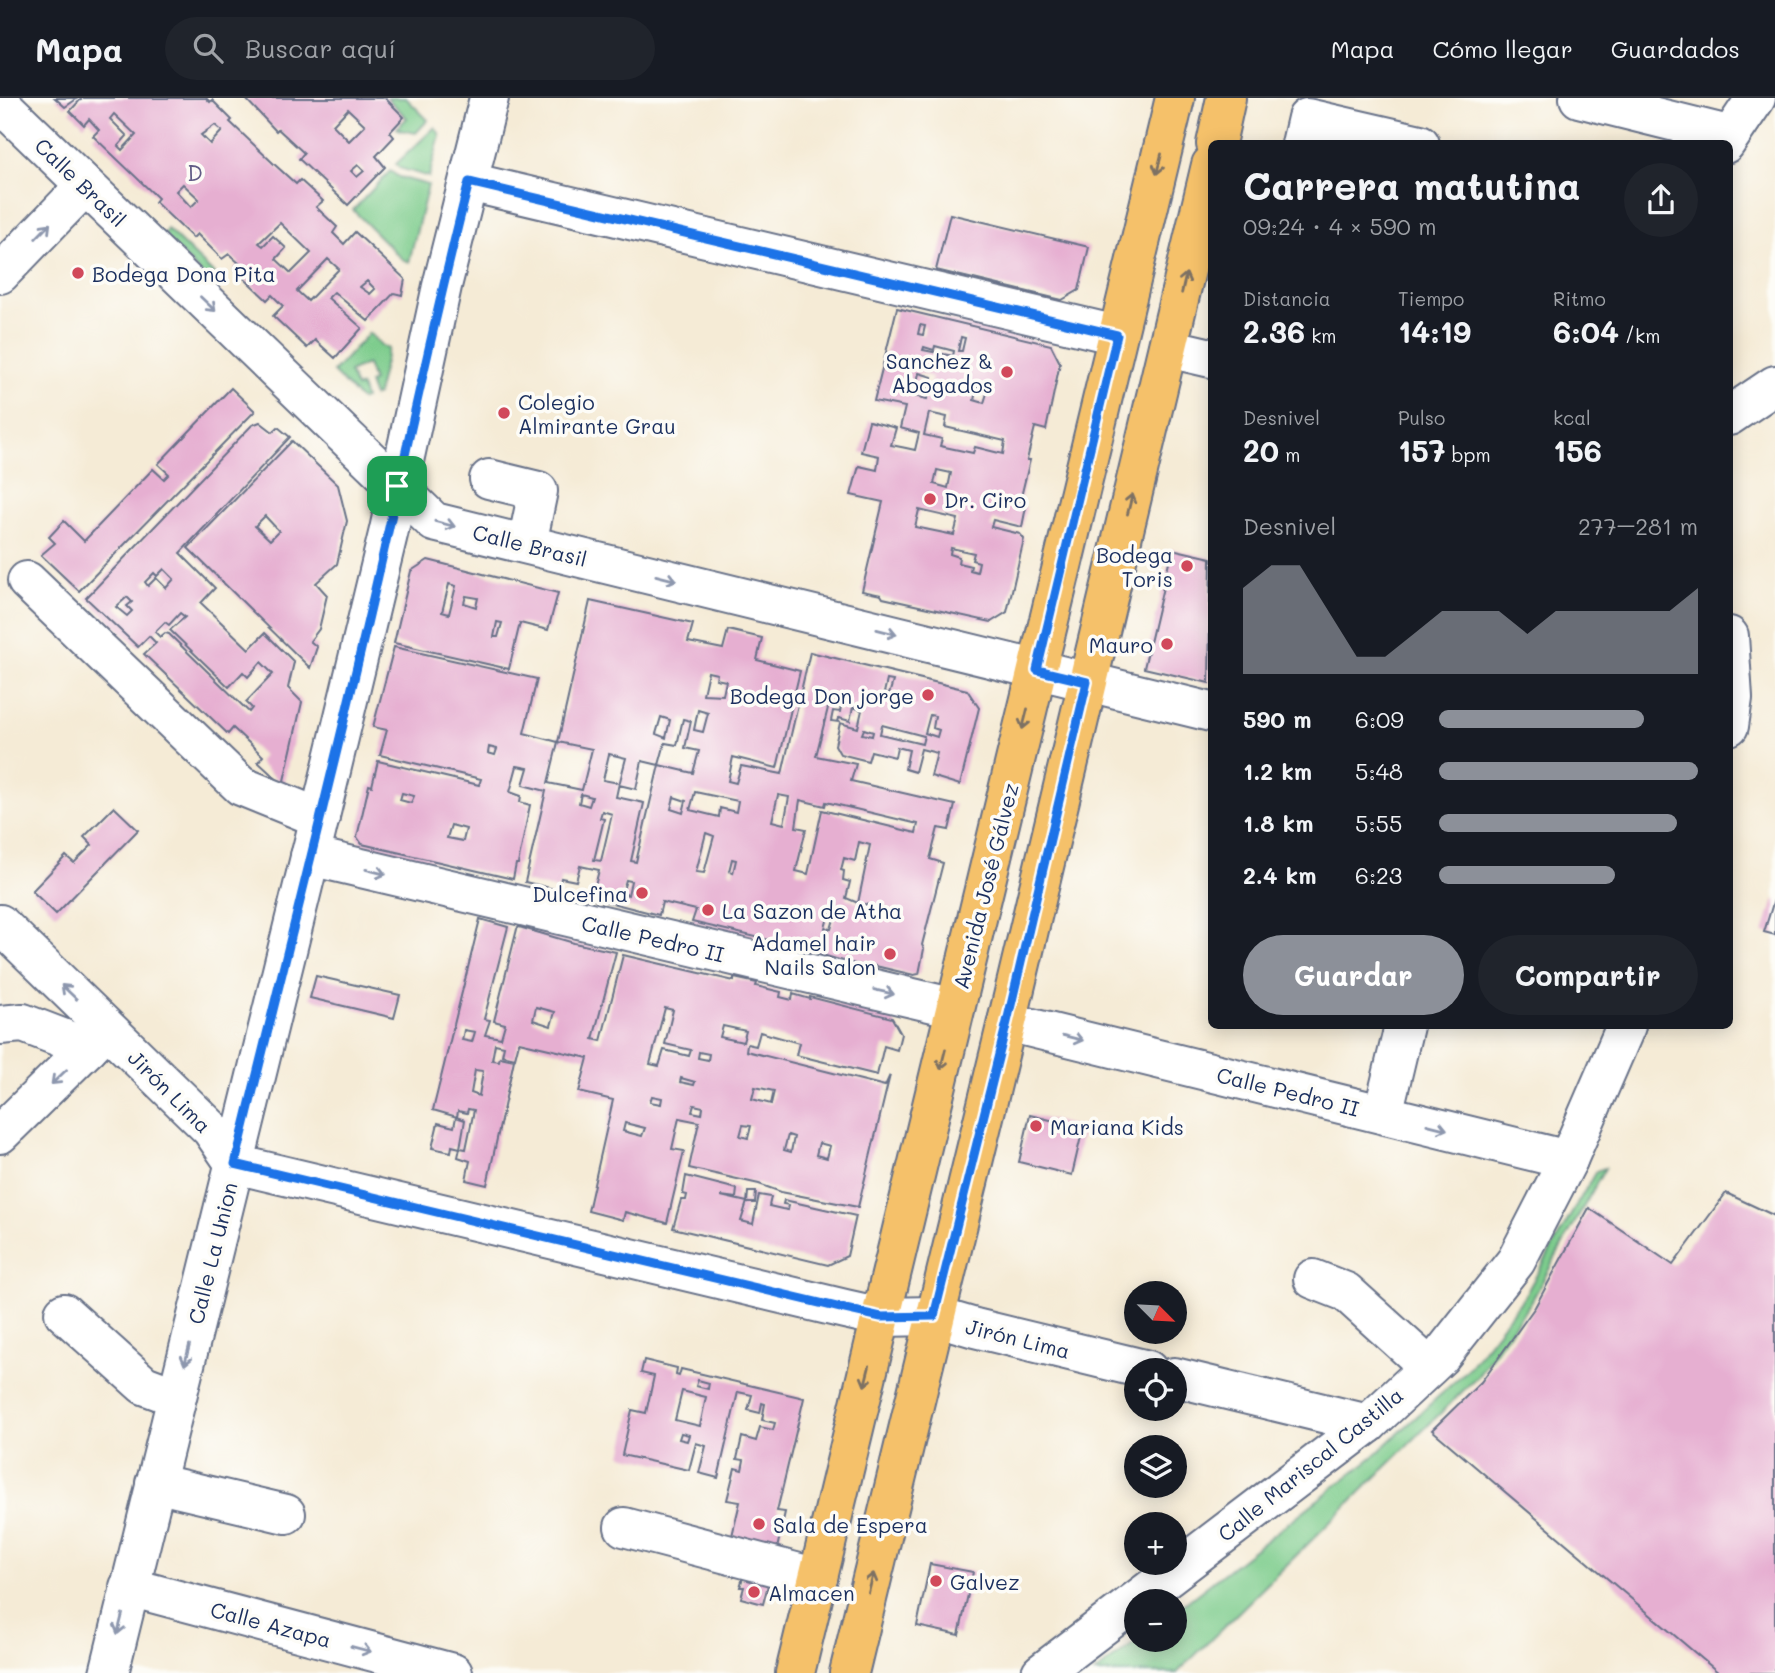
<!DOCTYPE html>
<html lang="es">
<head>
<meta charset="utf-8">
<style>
  :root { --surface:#171b24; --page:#20242c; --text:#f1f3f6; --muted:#9ea1a6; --line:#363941; --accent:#8c9099 }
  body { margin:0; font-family:Mali,sans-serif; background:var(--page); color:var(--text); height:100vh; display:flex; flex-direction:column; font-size:26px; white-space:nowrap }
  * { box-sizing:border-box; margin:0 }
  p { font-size:23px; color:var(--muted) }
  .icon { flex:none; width:38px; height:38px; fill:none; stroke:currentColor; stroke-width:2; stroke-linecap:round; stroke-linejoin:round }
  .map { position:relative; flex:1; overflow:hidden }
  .panel { position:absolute; left:1208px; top:42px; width:525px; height:889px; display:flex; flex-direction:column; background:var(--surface); border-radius:10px; box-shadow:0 4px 18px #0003 }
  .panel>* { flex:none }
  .needle { width:46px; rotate:114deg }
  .tools { position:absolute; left:1124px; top:1183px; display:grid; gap:14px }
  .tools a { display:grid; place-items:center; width:63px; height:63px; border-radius:50%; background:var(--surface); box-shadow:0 4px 18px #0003; font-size:35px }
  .pin { position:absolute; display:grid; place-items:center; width:60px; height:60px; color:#fff; margin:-30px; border-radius:14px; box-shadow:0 4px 10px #0006 }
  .round { display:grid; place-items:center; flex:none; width:74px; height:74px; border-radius:37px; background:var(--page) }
  .overview { display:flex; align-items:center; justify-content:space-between; height:119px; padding:0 35px }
  h1 { font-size:38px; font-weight:700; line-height:52px }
  .metrics { display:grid; grid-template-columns:repeat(3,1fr); gap:10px; height:119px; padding:7px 35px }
  .metrics div { display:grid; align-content:center }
  .metrics b { font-size:30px; font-weight:700 }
  .metrics small { font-size:19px; font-weight:400 }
  .metrics p { font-size:19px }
  .chart { height:196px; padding:14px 35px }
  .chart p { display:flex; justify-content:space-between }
  .chart svg { width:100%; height:126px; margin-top:7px; fill:var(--accent); opacity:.7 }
  .button { display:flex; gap:14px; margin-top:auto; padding:14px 35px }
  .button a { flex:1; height:80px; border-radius:42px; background:var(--accent); color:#fff; font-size:28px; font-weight:700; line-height:80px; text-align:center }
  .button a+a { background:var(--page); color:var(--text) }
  ul { padding:0 35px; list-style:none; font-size:23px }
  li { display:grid; grid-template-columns:112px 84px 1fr; align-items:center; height:52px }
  li i { height:18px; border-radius:9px; background:var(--accent) }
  header { display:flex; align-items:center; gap:42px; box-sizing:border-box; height:98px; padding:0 35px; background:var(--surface); border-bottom:2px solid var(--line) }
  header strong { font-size:33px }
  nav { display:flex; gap:38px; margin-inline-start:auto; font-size:24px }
  .search { width:490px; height:63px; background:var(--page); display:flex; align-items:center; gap:18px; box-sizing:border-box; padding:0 24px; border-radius:38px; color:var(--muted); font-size:26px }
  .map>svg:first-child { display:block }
</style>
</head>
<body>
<header>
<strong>Mapa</strong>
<div class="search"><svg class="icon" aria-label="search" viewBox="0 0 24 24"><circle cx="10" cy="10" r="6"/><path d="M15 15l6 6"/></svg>Buscar aquí</div>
<nav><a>Mapa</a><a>Cómo llegar</a><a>Guardados</a></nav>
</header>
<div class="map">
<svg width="1775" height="1575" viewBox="0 0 1775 1575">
  <rect width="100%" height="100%" fill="#fdfcf7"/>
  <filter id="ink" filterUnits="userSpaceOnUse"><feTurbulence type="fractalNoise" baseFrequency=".0143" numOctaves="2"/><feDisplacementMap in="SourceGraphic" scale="14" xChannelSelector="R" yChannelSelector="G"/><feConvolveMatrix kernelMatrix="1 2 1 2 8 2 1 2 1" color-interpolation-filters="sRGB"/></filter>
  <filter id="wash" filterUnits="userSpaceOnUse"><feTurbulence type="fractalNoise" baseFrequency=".00686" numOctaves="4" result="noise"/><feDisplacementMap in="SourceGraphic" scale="28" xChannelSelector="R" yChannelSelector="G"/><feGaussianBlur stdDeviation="1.57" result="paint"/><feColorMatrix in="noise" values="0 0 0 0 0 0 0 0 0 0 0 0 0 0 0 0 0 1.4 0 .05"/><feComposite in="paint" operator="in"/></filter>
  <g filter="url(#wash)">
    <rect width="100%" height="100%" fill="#f5ebd6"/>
    <!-- green -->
    <g fill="#7dcc8c" stroke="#4c7e75" stroke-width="2">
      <path d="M387,0H406L428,22L416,35L400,32L397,30L407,20Z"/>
      <path d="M435,29L440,37L429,79L399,70L396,66Z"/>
      <path d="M390,73L399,79L428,87L409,164L404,163L353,112Z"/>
      <path d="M167,131L215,177L203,178L164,138Z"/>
      <path d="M369,235L382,248L388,250L377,297L373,298L369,285L373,283L367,266L349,274L356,290L361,288L365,301L361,302L333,274Z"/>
      <path d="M1605,1070L1531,1204L1477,1279L1177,1575H1095L1138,1542H1174V1514L1374,1358L1467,1272L1524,1199L1596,1073Z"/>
    </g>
    <g id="blocks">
      <!-- building -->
      <g fill="#e6afd1" fill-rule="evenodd">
        <path d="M55,0H78L65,9Z"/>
        <path d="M82,0H206L210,4L212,2L232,22L230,24L274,66L296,86L300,82L323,103L316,109L337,129L333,135L344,146L355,134L405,181L402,197L394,195L368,223L334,194L328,200L362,230L335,260L315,242L307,250L273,218L283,208L272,197L267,202L234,171L239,165L229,156L222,161L197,136L193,140L155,104L158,100L93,38L99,32L89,21L84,27L70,13ZM114,16L136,37L122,52L118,48L127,38L110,21ZM215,27L222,33L210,46L201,37ZM183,86L199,101L191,109L176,93ZM280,125L311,155L291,175L276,161L286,150L273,138L263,148L259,145ZM328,161L339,171L308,203L297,193ZM367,183L375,191L370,196L360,189Z"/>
        <path d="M245,0H385L404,19L390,34L394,39L376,58L385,69L348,107L299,61L304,55L278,31L276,33ZM348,11L365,27L349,43L333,27ZM358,67L364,73L357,79L351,73Z"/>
        <path d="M950,116L1089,149L1079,192L1062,202L936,172Z"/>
        <path d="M897,210L1051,247L1060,265L1046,332L1035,329L1027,362H1030L1019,407L1026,409L1022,429L993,422L991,429L1020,436L1024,441L1007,514L991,524L883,500L881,497L862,493L883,404L851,397L859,368L877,372L879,358L861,354L869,323L896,330L891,347L906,350L915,352L919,335L900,330L905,309L874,303ZM920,227L925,228L923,237L918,236ZM961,239L965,240L962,253H958ZM935,248L954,253L953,258L923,252L924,249L934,252ZM919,275L932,279L927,301L914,298ZM977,289L988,292L984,305L974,302ZM929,315L947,319L945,329L1005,343L1003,356L975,349L973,355L940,348L942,341L924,337ZM937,372L951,375L948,390L934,386ZM919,412L958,421L954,437L915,429ZM951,450L974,455L972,462L979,464L977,474L970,472L971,468L958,465L959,459L950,456Z"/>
        <path d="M231,290L255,313L79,493L41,457L55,445L49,439L64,423L84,443L153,371L164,381L169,376L158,366Z"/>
        <path d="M260,324L273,334L278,329L290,339L180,455L215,490L201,505L249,551L265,535L294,564L288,590L302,604L283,687L258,664L263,658L233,630L228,636L144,556L156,545L149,538L138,549L86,500L252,327ZM164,471L174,481L166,490L156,480L148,488L145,484L154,475L157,478ZM127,499L132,504L127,508L132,513L127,518L116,509ZM180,515L185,519L170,532L229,589L243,574L248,579L261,564L273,576L246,604L252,610L249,614L169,536L165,535L160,539L155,534L165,524L169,527Z"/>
        <path d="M292,343L338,387L347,423L337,466L316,485L327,497L319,531L310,543L317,549L310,570L188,450ZM265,418L279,433L270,442L255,428Z"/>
        <path d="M1172,451L1211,460L1209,585L1144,570Z"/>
        <path d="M428,462L558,495L548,532L520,525L509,571L394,545L411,473ZM449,486L456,488L449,516L442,514ZM466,498L478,500L476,509L464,505ZM497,524L502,525L498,539H494Z"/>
        <path d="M590,503L693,526L688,544L723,551L728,532L762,540L757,562L800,573L777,670L733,659L728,683L736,685L741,668L782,676L810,554L967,592L979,610L960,687L931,678L937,655L921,651L915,674L905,671L909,652L897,649L895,659L871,653L868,663L840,656L835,647L840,625L858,630L862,612L853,609L850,623L839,620L838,624L831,623L833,613L840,614L841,609L829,606L816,658L856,666L851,683L955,707L949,732L938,730L930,761L943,765L922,847L924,851L919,876L914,877L871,867L869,871L790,847L692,824L696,812L662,804L659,817L592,800L599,772L580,768L576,783L561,780L558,792L525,784L546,693L523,687L528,670L517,668L510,694L521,698L520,704L530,707L518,766H516L513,781L362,746L357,739L369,687L372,688L378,663L479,687L481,681L380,657L387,632L373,629L394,549L537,581L524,635L558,644L548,685L582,692L592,651L558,644ZM708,574L717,576L716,581L726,583L723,597L703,596ZM887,582L893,583L889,597L884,595ZM698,612L708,615L703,634L694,632ZM930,617L935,618L933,630L939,632L937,639L925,635ZM661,619L670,622L666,640L656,636ZM683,621L691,623L685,650L699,653L693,675L659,667L636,764L631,763L644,705L616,699L619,685L603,682L609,656L626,660L619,687L636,691L642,663L659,667L665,645L677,647ZM882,627L924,638L922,646L880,636ZM864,631L873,634L872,638L862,636ZM489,649L497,651L495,657L488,655ZM695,694L738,703L736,714L720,710L719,719L690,712ZM402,695L414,698L411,705L400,702ZM581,696L592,699L589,708L579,705ZM778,697L789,699L784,726L772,723ZM674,699L686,703L683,715L671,711ZM800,702L825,708L826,704L918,726L916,735L822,712L808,776L796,773L806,731L796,729ZM602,713L612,716L601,763L594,762L604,721L600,720ZM451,727L466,731L463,743L447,740ZM706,735L714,738L704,775L696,774ZM859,744L870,747L858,805L846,800L850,784L843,782L844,773L841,772L844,760L855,763ZM732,761L736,762L733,775L729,773ZM626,782L631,783L628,797L622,795ZM864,806L883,810L881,817L862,812ZM829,816L835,818L831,831L825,830Z"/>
        <path d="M114,709L138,732L56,816L32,793L66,758L74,765L92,747L84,739Z"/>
        <path d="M1774,802H1775V837L1764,834Z"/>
        <path d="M480,821L508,829L484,921L490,922L485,937L501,940L505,926L494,923L517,831L519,829L574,845L616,854L593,941L601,943L623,857L734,883V880L757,885L756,888L781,894L780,899L792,902L793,896L810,901V899L892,920L901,936L897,952L884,948L877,977L796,957L799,945L760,934L756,948L747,946L746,953L885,988L890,977L858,1109L781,1094L759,1086L689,1070L699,1024L679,1020L672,1051L684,1053L667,1125L625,1114L623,1122L588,1113L613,1002L579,994L588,960L519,944L515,960L502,957L504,948L495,946L492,962L499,963L500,959L514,962L487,1087L466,1082L470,1063L458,1059L460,1050L466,1051L474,1012L468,1011L467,1015L458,1013L457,1019L433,1012ZM536,909L555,914L551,928L533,922ZM665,910L673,912L665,946L691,952L689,958L664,952L659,968L650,966ZM723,928L746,933L743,944L720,939ZM464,932L475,934L472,944L462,942ZM699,954L709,956L708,962L698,960ZM475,972L483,973L479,998L471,995ZM681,980L695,984L694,987L680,984ZM755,989L774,993L771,1006L752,1001ZM652,998L662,1000L661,1006L650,1004ZM694,1007L703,1009L702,1016L692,1014ZM625,1025L645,1030L642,1038L623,1033ZM743,1027L751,1028L748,1040L740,1038ZM788,1037L794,1039L791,1054L784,1052ZM819,1045L830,1048L827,1060L816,1057Z"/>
        <path d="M316,878L400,897L394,920L310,900Z"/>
        <path d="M1030,1017L1083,1030L1072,1077L1019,1064Z"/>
        <path d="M456,1019L465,1022L460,1050L452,1048L451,1054L432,1050L438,1025L454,1029Z"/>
        <path d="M686,1078L737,1091L736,1100L721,1098L747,1104L741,1123L753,1126L759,1097L771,1099L769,1108L782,1111L788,1112L789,1107L783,1106L784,1102L856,1118L847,1158L828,1167L673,1130L681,1102H686L687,1097L683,1096Z"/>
        <path d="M748,1094H756L755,1105H747Z"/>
        <path d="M1726,1095L1775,1118V1575H1719L1432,1332L1481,1284L1535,1209L1589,1110L1673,1167Z"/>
        <path d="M644,1262L677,1270L676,1277L679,1278L681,1271L804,1300L777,1413L785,1414L775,1460L732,1438L740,1404L727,1402L735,1370L742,1372L744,1362L737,1361L742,1339L756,1343L760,1329L773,1332L775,1325L762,1322L765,1306L762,1305L760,1315L748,1312L752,1297L738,1294L718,1380L699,1375L706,1348L696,1345L689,1372L622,1357L632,1312L646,1315L654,1278L641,1275ZM698,1282L709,1285L708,1291L696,1288ZM682,1293L706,1299L700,1328L675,1322ZM681,1335L689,1337L687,1343L679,1341Z"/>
        <path d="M930,1466L973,1474L959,1537L917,1528Z"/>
        <path d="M745,1473L770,1479L763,1506L741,1500L744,1489H740Z"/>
      </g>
    </g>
  </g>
  <g filter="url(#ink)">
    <use href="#blocks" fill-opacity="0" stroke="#677188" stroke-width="2"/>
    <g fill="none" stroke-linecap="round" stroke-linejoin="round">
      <defs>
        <g id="minor">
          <path d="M1579,0L1728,37"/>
          <path d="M0,5L434,424L1211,614"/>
          <path d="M1301,46L1307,20L1420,46"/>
          <path d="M1725,46L1756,0"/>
          <path d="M469,84L1117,237"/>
          <path d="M0,176L85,88"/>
          <path d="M1168,250L1211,260"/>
          <path d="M1729,318L1775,287"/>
          <path d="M489,381L538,393L527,446"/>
          <path d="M27,483L241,688L320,720"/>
          <path d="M1729,538L1733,600L1729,628"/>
          <path d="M310,758L955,910"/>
          <path d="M0,826L211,1031L235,1066L845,1211L881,1219L934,1218L975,1230L1148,1272"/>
          <path d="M1007,924L1568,1062"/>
          <path d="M0,927L23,925L88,950"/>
          <path d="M1383,1016L1404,928"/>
          <path d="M0,1036L107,931"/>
          <path d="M1313,1181L1346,1194L1429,1269"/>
          <path d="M64,1215L144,1287L176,1299"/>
          <path d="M1174,1279L1368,1326"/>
          <path d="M155,1385L286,1416"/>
          <path d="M624,1429L818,1480"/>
          <path d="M129,1489L453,1575"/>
          <path d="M109,1575L315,739L389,432L442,188L489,0"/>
          <path d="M1041,1575L1368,1326L1440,1259L1516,1163L1568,1062L1626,928"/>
        </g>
        <g id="major">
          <path d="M1216,46L1226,0"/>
          <path d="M795,1575L1175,0"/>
          <path d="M849,1575L1007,924L1211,67"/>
        </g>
      </defs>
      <!-- minor casing -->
      <use href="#minor" stroke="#677188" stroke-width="42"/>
      <!-- major casing -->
      <use href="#major" stroke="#677188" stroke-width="42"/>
      <!-- minor -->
      <use href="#minor" stroke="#fff" stroke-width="38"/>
      <!-- major -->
      <use href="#major" stroke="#f5c16b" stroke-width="38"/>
    </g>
    <!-- one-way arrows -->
    <defs><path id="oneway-shaft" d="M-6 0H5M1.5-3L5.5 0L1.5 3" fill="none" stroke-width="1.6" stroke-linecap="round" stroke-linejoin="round" transform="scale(1.75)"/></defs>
    <g stroke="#7d7164">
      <use href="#oneway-shaft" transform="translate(1159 66) rotate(104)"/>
      <use href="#oneway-shaft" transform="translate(1184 185) rotate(-77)"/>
      <use href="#oneway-shaft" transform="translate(1130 406) rotate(-76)"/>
      <use href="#oneway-shaft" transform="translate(1025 621) rotate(104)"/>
      <use href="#oneway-shaft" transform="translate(943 961) rotate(104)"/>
      <use href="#oneway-shaft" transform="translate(867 1278) rotate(104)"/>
      <use href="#oneway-shaft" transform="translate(871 1485) rotate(-76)"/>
    </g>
    <g stroke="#8d97ae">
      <use href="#oneway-shaft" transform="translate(43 133) rotate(-46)"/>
      <use href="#oneway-shaft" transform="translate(208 206) rotate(44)"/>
      <use href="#oneway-shaft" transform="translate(445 426) rotate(15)"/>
      <use href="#oneway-shaft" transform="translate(666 480) rotate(14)"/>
      <use href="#oneway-shaft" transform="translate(887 534) rotate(14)"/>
      <use href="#oneway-shaft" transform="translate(376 774) rotate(14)"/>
      <use href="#oneway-shaft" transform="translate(69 894) rotate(-136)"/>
      <use href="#oneway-shaft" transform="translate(884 894) rotate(13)"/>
      <use href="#oneway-shaft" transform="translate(1073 940) rotate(14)"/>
      <use href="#oneway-shaft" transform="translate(59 979) rotate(136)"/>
      <use href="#oneway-shaft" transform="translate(1437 1029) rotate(14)"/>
      <use href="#oneway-shaft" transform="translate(187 1257) rotate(104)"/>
      <use href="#oneway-shaft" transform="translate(120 1526) rotate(104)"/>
      <use href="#oneway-shaft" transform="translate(361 1551) rotate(15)"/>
    </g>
  </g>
  <g fill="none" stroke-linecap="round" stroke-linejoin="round" filter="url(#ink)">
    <defs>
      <path id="route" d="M469,84L1117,237L1037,572L1087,584L1007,924L934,1218L881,1219L845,1211L235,1066C286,856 341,646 388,434C414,317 439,200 469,84Z"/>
    </defs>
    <!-- route casing -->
    <use href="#route" stroke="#fff" stroke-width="14"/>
    <!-- route -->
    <use href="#route" stroke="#1a73e8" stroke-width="9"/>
  </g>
  <!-- markers -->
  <g fill="#d1495b" stroke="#fdfcf7" stroke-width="2.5">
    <circle cx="78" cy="175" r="7"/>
    <circle cx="1007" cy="274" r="7"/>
    <circle cx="504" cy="315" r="7"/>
    <circle cx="930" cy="401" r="7"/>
    <circle cx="1187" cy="468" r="7"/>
    <circle cx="1167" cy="546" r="7"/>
    <circle cx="928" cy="597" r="7"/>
    <circle cx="642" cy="795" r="7"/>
    <circle cx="708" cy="812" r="7"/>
    <circle cx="890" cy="856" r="7"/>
    <circle cx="1036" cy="1028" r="7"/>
    <circle cx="759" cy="1426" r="7"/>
    <circle cx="936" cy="1483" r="7"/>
    <circle cx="754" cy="1494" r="7"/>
  </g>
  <g text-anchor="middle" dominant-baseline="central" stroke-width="7" stroke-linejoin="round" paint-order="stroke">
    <!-- street labels -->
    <g font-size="21" fill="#1b2f5e" stroke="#fdfcf7">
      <text transform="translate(81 84) rotate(44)">Calle Brasil</text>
      <text transform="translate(530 447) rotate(14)">Calle Brasil</text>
      <text transform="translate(985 788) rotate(-76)">Avenida José Gálvez</text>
      <text transform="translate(653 840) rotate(13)">Calle Pedro II</text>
      <text transform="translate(170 993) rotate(45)">Jirón Lima</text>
      <text transform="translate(1288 993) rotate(14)">Calle Pedro II</text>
      <text transform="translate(212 1155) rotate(-76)">Calle La Union</text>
      <text transform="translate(1018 1240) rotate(14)">Jirón Lima</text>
      <text transform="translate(1310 1366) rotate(-39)">Calle Mariscal Castilla</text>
      <text transform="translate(271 1526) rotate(15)">Calle Azapa</text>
    </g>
    <!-- poi labels -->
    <g font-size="21" fill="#1b2f5e" stroke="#fdfcf7" text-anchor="start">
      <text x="92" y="175">Bodega Dona Pita</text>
      <text x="993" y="262" text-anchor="end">Sanchez &amp;<tspan x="993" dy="24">Abogados</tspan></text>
      <text x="518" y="303">Colegio<tspan x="518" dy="24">Almirante Grau</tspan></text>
      <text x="944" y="401">Dr. Ciro</text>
      <text x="1173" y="456" text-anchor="end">Bodega<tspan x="1173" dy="24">Toris</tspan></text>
      <text x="1153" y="546" text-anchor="end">Mauro</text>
      <text x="914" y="597" text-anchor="end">Bodega Don jorge</text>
      <text x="628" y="795" text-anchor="end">Dulcefina</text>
      <text x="722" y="812">La Sazon de Atha</text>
      <text x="876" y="844" text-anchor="end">Adamel hair<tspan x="876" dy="24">Nails Salon</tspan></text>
      <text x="1050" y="1028">Mariana Kids</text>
      <text x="773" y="1426">Sala de Espera</text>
      <text x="950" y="1483">Galvez</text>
      <text x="768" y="1494">Almacen</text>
    </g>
    <!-- neighbourhood labels -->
    <g font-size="23" letter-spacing="2" fill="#625c86" stroke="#fdfcf7">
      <text x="196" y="74">D</text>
    </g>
  </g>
</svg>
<div class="tools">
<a><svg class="needle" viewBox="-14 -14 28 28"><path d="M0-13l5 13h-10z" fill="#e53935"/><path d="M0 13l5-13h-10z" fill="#9ea1a6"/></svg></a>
<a><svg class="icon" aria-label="locate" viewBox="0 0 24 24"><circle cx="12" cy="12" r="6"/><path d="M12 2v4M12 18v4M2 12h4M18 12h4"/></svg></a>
<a><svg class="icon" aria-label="layers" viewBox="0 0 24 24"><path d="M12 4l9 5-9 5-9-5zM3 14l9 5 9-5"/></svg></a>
<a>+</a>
<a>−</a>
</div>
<div class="pin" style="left:397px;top:388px;background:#1e9e55"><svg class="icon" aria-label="arrive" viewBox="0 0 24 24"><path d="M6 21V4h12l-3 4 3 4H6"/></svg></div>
<section class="panel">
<div class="overview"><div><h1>Carrera matutina</h1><p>09:24 · 4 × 590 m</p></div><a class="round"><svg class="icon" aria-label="share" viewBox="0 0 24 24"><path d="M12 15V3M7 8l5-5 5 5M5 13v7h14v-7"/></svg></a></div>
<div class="metrics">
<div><p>Distancia</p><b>2.36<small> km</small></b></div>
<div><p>Tiempo</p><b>14:19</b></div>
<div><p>Ritmo</p><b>6:04<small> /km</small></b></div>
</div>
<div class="metrics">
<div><p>Desnivel</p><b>20<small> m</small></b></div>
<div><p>Pulso</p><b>157<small> bpm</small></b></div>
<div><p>kcal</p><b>156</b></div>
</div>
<div class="chart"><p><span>Desnivel</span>277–281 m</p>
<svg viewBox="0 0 160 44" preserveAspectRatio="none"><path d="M0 44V14L10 6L20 6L30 22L40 38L50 38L60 30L70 22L80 22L90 22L100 30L110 22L120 22L130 22L140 22L150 22L160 14V44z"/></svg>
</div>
<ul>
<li><b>590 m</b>6:09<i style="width:79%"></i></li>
<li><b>1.2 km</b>5:48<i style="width:100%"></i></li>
<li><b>1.8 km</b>5:55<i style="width:92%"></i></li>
<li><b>2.4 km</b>6:23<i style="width:68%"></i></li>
</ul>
<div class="button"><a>Guardar</a><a>Compartir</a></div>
</section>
</div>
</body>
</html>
